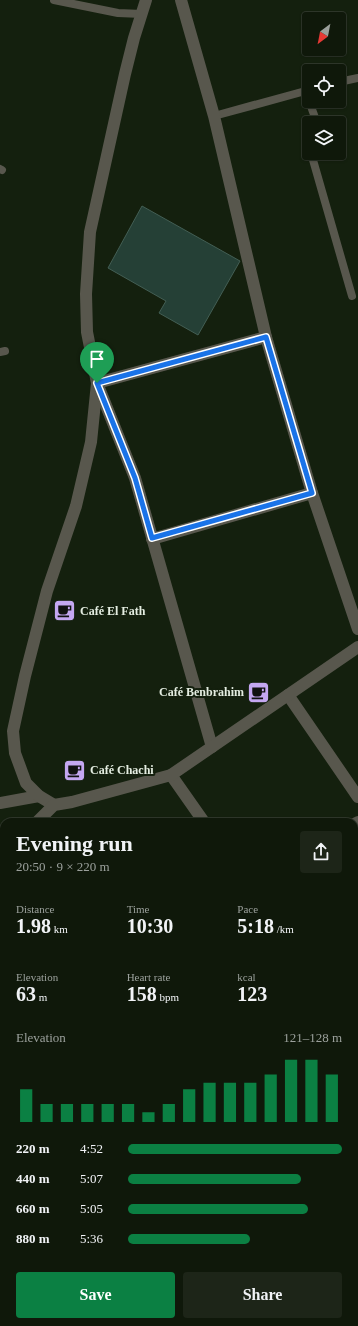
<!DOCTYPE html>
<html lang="en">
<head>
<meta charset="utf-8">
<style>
  :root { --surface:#0f180a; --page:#1d2518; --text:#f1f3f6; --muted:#9ba09c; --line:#2f372b; --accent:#0b8043 }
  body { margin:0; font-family:Georgia,serif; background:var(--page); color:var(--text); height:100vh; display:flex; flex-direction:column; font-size:15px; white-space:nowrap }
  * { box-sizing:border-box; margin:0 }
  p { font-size:13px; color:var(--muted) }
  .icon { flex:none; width:22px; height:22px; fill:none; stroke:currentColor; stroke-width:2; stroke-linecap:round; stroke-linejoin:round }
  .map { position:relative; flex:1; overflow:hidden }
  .panel { position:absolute; left:0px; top:818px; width:358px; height:508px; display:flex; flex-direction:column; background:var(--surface); border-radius:12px 12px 0 0; box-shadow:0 1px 3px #0004,0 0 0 1px var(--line) }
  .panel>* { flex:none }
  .needle { width:26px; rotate:212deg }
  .controls { position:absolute; left:302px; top:12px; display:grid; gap:8px }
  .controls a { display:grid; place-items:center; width:44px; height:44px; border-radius:4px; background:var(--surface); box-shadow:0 1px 3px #0004,0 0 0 1px var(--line); font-size:20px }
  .pin { position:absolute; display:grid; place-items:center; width:34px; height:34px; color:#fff; margin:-41px -17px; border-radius:50% 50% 50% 0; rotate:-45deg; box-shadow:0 0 4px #0007 }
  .pin .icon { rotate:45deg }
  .round { display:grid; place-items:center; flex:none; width:42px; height:42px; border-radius:4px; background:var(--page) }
  .head { display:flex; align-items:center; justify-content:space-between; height:68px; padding:0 16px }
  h1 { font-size:22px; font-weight:800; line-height:30px }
  .metrics { display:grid; grid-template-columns:repeat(3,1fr); gap:6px; height:68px; padding:4px 16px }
  .metrics div { display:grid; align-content:center }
  .metrics b { font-size:20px; font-weight:800 }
  .metrics small { font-size:11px; font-weight:400 }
  .metrics p { font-size:11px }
  .chart { height:112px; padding:8px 16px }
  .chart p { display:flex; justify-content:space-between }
  .chart svg { width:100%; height:72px; margin-top:4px; stroke:var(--accent); stroke-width:6 }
  .primary-button { display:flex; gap:8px; margin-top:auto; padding:8px 16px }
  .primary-button a { flex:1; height:46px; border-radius:4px; background:var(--accent); color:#fff; font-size:16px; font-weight:800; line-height:46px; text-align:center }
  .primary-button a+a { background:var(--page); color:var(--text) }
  ul { padding:0 16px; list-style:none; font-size:13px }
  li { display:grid; grid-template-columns:64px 48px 1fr; align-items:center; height:30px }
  li i { height:10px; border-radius:5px; background:var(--accent) }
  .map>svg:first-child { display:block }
</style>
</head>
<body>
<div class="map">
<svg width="358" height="1326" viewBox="0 0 358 1326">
  <rect width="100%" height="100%" fill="#14200e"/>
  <!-- building -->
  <path fill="#254036" stroke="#435e54" d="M142,206L240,261L198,335L159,313L166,301L108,268Z"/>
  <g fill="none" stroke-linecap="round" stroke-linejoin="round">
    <!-- lane -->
    <g stroke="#58574d" stroke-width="8">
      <path d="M54,0L118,13L142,14"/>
      <path d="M339,82L358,78"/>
      <path d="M309,101L317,123"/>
      <path d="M214,116L309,90"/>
      <path d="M309,143V145"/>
      <path d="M311,153L352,296"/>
      <path d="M0,169L2,170"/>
      <path d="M0,352L5,351"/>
      <path d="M0,1020L4,1019"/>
      <path d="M354,1145L358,1150"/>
    </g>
    <!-- street -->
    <g stroke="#58574d" stroke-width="12">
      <path d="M181,0L214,116L266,337L312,493L358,629"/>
      <path d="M152,539L312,493"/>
      <path d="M288,695L358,797"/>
      <path d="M212,747L135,478L97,383L266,337"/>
      <path d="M171,775L204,822"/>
      <path d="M0,803L39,796"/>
      <path d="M54,805L39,796L26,783L15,753L13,731L25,676L47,591L76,506L91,442L97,383L87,332L86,294L90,232L125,74L134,38L146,0"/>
      <path d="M37,822L54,805L72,802L171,775L358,647"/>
      <path d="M354,824L358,822"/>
      <path d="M0,860L4,856"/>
      <path d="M354,999L358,993"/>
      <path d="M0,1116L4,1115"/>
      <path d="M0,1199L4,1200"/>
      <path d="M354,1237L358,1235"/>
      <path d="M354,1299L358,1298"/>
      <path d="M0,1317L4,1318"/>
      <path d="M354,1318L357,1326"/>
      <path d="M23,1322C42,1325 63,1326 81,1322"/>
      <path d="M279,1326L290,1322"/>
    </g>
  </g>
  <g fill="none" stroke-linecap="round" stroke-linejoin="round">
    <defs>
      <path id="route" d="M266,337L312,493L152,538L135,478L97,383Z"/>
    </defs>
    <!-- route casing -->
    <use href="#route" stroke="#fff" stroke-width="8"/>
    <!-- route -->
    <use href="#route" stroke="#1a73e8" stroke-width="5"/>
  </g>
  <!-- icons -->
  <defs>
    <symbol id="cafe-square" viewBox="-11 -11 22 22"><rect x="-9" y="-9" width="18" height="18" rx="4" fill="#c4a7f1" stroke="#14200e"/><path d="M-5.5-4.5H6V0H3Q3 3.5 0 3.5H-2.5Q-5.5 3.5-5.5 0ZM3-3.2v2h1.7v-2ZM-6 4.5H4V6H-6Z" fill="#111"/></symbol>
  </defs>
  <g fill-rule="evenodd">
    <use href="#cafe-square" x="52" y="598" width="25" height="25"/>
    <use href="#cafe-square" x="246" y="680" width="25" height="25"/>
    <use href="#cafe-square" x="62" y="758" width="25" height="25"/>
  </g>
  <g text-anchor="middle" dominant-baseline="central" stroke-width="4" stroke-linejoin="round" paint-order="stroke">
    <!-- poi labels -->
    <g font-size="12" font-weight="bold" fill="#e4ede1" stroke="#14200e" text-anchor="start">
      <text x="80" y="611">Café El Fath</text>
      <text x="244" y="692" text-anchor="end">Café Benbrahim</text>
      <text x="90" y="770">Café Chachi</text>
    </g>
  </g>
</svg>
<div class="controls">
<a><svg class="needle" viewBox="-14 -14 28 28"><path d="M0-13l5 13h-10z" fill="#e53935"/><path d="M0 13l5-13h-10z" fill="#9ba09c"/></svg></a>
<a><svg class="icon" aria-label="locate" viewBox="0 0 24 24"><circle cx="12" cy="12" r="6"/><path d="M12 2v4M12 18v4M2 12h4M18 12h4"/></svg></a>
<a><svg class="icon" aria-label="layers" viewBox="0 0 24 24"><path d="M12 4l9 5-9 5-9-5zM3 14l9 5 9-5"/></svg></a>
</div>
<div class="pin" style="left:97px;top:383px;background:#1e9e55"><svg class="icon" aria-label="arrive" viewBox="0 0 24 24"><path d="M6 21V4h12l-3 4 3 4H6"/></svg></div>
<section class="panel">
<div class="head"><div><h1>Evening run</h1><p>20:50 · 9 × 220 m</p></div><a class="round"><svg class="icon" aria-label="share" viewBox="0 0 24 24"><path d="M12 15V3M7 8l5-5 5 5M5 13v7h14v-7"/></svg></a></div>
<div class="metrics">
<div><p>Distance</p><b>1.98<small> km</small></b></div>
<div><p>Time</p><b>10:30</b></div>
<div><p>Pace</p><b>5:18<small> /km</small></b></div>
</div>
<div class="metrics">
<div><p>Elevation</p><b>63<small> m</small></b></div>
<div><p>Heart rate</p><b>158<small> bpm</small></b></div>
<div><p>kcal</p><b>123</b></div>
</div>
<div class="chart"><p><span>Elevation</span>121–128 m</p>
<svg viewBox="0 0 160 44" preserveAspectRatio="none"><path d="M5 44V24M15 44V33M25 44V33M35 44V33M45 44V33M55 44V33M65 44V38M75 44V33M85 44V24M95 44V20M105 44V20M115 44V20M125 44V15M135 44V6M145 44V6M155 44V15"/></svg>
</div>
<ul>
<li><b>220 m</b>4:52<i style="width:100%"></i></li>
<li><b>440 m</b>5:07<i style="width:81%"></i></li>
<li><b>660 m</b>5:05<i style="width:84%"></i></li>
<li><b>880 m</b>5:36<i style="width:57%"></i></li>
</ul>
<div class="primary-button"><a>Save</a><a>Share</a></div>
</section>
</div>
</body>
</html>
